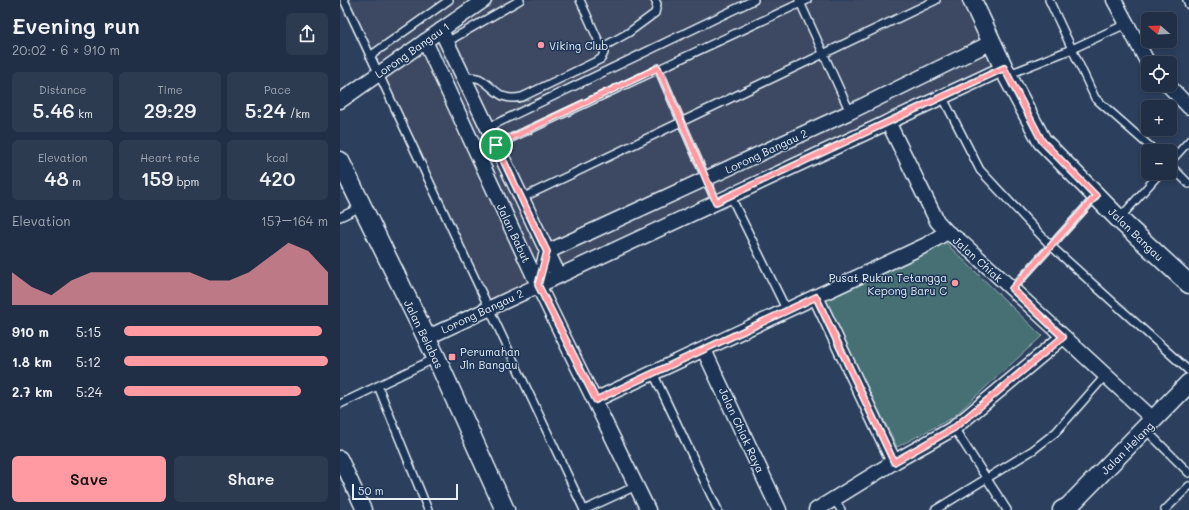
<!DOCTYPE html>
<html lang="en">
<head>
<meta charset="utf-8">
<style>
  :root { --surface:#212f46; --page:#2d3b51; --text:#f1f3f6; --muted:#a2a9b3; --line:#3e4a5f; --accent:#ff9aa2 }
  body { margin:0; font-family:Mali,sans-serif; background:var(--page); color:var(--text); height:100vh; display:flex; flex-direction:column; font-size:15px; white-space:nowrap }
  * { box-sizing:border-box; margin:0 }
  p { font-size:13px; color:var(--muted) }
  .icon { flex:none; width:22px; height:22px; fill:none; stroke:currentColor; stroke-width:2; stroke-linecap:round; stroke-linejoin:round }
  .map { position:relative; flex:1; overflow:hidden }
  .sheet { display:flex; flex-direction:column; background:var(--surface); width:340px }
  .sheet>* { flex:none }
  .needle { width:26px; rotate:289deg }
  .controls { position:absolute; left:801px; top:12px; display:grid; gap:8px }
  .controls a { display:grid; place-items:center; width:36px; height:36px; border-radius:6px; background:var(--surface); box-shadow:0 2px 6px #0003,0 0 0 1px var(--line); font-size:20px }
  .scale { position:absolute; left:12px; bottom:10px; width:106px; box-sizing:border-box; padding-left:4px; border:2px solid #e8f1f8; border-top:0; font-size:11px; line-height:14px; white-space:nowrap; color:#e8f1f8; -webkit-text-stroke:3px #1d3557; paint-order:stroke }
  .pin { position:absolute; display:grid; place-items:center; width:34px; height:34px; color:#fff; margin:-17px; border:2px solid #fff; border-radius:50%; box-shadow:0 1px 4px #0007 }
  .round { display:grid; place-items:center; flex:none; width:42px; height:42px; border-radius:6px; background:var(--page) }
  .head { display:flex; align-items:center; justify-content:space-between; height:68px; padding:0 12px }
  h1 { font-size:22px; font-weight:600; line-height:30px }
  .figures { display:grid; grid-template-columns:repeat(3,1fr); gap:6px; height:68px; padding:4px 12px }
  .figures div { display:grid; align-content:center; border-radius:6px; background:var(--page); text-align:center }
  .figures b { font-size:20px; font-weight:600 }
  .figures small { font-size:11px; font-weight:400 }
  .figures p { font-size:11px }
  .chart { height:112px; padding:8px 12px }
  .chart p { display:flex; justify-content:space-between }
  .chart svg { width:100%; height:72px; margin-top:4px; fill:var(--accent); opacity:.7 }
  .action { display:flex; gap:8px; margin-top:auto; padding:8px 12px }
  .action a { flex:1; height:46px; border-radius:6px; background:var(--accent); color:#111; font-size:16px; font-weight:600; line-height:46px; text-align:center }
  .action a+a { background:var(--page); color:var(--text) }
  ul { padding:0 12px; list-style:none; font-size:13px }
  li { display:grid; grid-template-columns:64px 48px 1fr; align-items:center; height:30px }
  li i { height:10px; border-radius:5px; background:var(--accent) }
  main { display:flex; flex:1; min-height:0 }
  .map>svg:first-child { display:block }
</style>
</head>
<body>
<main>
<section class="sheet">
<div class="head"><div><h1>Evening run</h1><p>20:02 · 6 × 910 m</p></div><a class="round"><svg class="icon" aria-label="share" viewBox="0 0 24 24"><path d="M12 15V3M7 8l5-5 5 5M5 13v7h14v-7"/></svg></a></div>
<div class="figures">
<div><p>Distance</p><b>5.46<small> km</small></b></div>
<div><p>Time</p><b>29:29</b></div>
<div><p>Pace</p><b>5:24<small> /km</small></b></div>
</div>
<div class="figures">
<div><p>Elevation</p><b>48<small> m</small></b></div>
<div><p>Heart rate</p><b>159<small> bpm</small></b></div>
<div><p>kcal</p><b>420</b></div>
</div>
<div class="chart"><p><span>Elevation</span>157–164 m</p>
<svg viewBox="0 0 160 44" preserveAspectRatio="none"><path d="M0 44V24L10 33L20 38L30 29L40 24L50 24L60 24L70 24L80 24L90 24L100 29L110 29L120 24L130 15L140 6L150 11L160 24V44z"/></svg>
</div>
<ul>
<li><b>910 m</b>5:15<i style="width:97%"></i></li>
<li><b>1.8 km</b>5:12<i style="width:100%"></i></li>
<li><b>2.7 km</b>5:24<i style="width:87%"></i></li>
</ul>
<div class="action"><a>Save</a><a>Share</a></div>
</section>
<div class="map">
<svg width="849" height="510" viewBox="0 0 849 510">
  <rect width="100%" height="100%" fill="#2c3f5d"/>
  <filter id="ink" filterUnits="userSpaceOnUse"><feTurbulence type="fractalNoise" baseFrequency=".025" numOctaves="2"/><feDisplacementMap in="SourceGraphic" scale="8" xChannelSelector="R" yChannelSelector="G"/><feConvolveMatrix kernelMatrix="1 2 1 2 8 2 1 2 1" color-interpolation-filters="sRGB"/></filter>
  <g filter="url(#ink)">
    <!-- built -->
    <path fill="#3e4a64" d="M0,0H620L657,81L148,319L0,5Z"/>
    <!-- green -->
    <path fill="#477075" stroke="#98b0b6" d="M605,242L702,336L612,418L557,447L484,300Z"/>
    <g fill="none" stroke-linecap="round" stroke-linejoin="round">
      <defs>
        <g id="service">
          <path d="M4,0L244,510"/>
          <path d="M459,0L510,112"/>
          <path d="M709,0L755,98L815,151"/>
          <path d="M847,0L849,5"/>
          <path d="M107,42L180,0"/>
          <path d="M261,48L288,33L315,13L317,4L315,0"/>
          <path d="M30,56L109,0"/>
          <path d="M318,68L376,202"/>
          <path d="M667,75L732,49L786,24"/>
          <path d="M124,77C128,77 135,77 140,79C157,89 159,102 182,97L261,59L264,53L240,0"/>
          <path d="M602,96L640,170L711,246L849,371"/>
          <path d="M147,128L414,0"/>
          <path d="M156,145L467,0"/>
          <path d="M830,162L849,141"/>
          <path d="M830,165L849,184"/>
          <path d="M390,195L447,311"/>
          <path d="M182,198L596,0"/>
          <path d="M0,217L21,207"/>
          <path d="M779,219L820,173"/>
          <path d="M672,289L756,196"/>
          <path d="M313,373L378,510"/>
          <path d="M38,386L88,510"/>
          <path d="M0,404L96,358"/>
          <path d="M614,428L667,510"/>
          <path d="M805,429L849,473"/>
          <path d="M494,499L501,510"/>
          <path d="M244,510L296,486"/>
          <path d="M595,510L693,450L716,432L765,376"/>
          <path d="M825,510L849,486"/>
        </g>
        <g id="minor">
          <path d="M774,0L808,63"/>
          <path d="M101,30L219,276"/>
          <path d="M85,41L198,285L308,510"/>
          <path d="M828,85L849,107"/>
          <path d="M0,101L144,0"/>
          <path d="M548,122L597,221L607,232L620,241L814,420"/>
          <path d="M198,285L207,252L510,112L652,42"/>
          <path d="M476,297L554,462"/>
          <path d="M86,338L664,68"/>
          <path d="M364,350L439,510"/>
          <path d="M255,400L586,245L607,232"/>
          <path d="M0,458L24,510"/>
          <path d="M476,510L554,462L614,428L723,337"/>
        </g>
        <g id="tertiary">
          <path d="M632,0L667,75L702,141L779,219L849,284"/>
          <path d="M0,161L95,355L165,510"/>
          <path d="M722,510L728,507L849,383"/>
        </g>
      </defs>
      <!-- service casing -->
      <use href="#service" stroke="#e8f1f8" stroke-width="10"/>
      <!-- minor casing -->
      <use href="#minor" stroke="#e8f1f8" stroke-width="17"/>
      <!-- tertiary casing -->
      <use href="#tertiary" stroke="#e8f1f8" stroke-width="21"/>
      <!-- service -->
      <use href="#service" stroke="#1d3557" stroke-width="7"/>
      <!-- minor -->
      <use href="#minor" stroke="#1d3557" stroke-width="14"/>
      <!-- tertiary -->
      <use href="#tertiary" stroke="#1d3557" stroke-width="18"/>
    </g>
  </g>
  <g fill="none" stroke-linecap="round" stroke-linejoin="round" filter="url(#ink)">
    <defs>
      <path id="route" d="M318,68L376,202L664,68L702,141L756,196L672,289L723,337L614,428L554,462L476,297L256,400L198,285L207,252L156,145Z"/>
    </defs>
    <!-- route casing -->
    <use href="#route" stroke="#fff" stroke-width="8"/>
    <!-- route -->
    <use href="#route" stroke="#ff9aa2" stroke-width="5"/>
  </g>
  <!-- markers -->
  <g fill="#ff9aa2" stroke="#1d3557" stroke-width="1.5">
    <circle cx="201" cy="45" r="4"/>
    <circle cx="615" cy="283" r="4"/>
    <rect x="108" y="353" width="8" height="8" rx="2"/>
  </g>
  <g text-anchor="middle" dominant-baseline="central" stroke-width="3" stroke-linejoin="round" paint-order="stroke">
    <!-- poi labels -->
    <g font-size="11" fill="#e8f1f8" stroke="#1d3557" text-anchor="start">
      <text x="209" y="45">Viking Club</text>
      <text x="607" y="277" text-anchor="end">Pusat Rukun Tetangga<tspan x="607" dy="13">Kepong Baru C</tspan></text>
      <text x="120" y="351">Perumahan<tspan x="120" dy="13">Jln Bangau</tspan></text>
    </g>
    <!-- street labels -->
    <g font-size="11" fill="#e8f1f8" stroke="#1d3557">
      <text transform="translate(72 50) rotate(-35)">Lorong Bangau 1</text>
      <text transform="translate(426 151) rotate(-25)">Lorong Bangau 2</text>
      <text transform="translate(174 233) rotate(65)">Jalan Babut</text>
      <text transform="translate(796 234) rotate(44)">Jalan Bangau</text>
      <text transform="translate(638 259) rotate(42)">Jalan Chiak</text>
      <text transform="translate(142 311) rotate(-25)">Lorong Bangau 2</text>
      <text transform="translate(84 334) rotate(64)">Jalan Belabas</text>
      <text transform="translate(402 430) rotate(65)">Jalan Chiak Raya</text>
      <text transform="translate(787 448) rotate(-45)">Jalan Helang</text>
    </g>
  </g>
</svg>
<div class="controls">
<a><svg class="needle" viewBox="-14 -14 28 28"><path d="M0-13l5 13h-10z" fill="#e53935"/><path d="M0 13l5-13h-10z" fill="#a2a9b3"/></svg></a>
<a><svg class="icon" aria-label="locate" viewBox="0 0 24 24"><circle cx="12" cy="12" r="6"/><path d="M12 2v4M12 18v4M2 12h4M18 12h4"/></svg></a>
<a>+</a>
<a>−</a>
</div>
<div class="scale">50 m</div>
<div class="pin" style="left:156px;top:145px;background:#1e9e55"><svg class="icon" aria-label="arrive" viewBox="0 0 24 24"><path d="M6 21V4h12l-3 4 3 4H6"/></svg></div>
</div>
</main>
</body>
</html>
